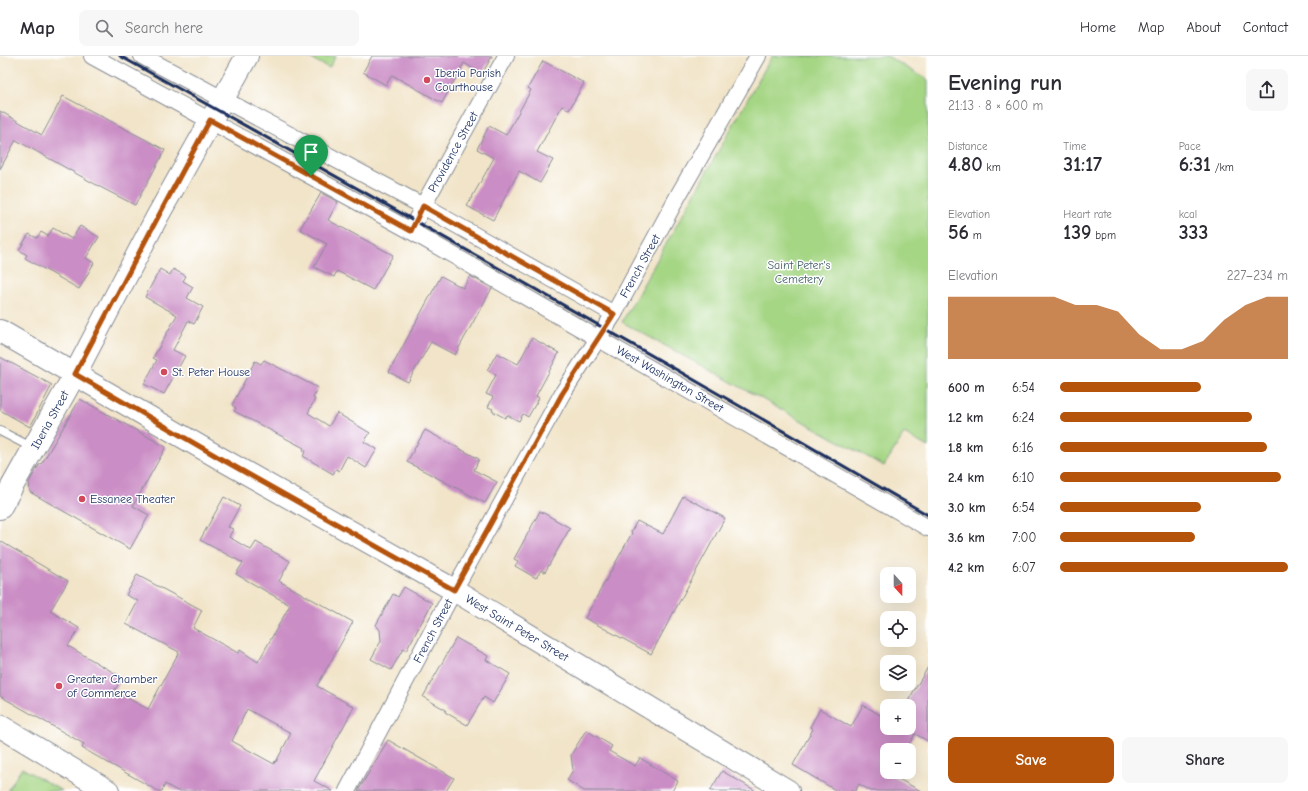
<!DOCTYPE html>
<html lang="en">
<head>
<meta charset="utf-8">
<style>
  :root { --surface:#fff; --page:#f7f7f7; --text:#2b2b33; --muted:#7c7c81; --line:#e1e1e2; --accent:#b45309 }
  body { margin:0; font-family:"Comic Neue",sans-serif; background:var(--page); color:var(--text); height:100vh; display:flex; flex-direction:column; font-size:15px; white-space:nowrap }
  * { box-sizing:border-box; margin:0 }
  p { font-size:13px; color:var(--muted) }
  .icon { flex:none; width:22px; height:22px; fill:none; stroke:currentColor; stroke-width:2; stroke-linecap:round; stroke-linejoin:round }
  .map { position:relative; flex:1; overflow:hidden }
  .sheet { display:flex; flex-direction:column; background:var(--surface); width:380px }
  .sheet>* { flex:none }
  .needle { width:26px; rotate:159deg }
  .buttons { position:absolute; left:880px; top:511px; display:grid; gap:8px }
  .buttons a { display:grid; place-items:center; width:36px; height:36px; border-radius:8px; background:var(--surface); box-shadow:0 4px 16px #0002; font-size:20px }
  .pin { position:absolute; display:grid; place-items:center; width:34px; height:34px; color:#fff; margin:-41px -17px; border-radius:50% 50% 50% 0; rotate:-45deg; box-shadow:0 0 4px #0007 }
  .pin .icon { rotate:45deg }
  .round { display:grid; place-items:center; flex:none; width:42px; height:42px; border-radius:8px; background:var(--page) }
  .headline { display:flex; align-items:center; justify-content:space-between; height:68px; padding:0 20px }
  h1 { font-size:22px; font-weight:800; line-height:30px }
  .stats { display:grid; grid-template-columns:repeat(3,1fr); gap:6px; height:68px; padding:4px 20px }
  .stats div { display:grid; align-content:center }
  .stats b { font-size:20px; font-weight:800 }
  .stats small { font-size:11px; font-weight:400 }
  .stats p { font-size:11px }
  .chart { height:112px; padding:8px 20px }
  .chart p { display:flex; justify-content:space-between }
  .chart svg { width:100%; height:72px; margin-top:4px; fill:var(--accent); opacity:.7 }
  .button { display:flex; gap:8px; margin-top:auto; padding:8px 20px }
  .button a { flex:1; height:46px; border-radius:8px; background:var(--accent); color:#fff; font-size:16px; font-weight:800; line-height:46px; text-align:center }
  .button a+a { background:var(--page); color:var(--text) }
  ul { padding:0 20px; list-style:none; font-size:13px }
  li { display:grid; grid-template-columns:64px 48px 1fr; align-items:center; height:30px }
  li i { height:10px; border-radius:5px; background:var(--accent) }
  header { display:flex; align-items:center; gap:24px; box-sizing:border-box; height:56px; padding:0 20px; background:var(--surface); border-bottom:1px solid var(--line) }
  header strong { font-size:19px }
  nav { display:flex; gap:22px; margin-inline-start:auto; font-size:14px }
  .search { width:280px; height:36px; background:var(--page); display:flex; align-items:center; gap:10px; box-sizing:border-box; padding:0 14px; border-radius:8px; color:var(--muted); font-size:15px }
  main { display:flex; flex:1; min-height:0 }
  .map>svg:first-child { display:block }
</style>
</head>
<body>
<header>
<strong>Map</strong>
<div class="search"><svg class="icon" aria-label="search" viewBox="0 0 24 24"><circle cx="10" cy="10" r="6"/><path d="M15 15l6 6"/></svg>Search here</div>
<nav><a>Home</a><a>Map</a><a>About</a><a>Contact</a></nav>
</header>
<main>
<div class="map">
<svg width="928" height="735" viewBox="0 0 928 735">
  <rect width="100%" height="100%" fill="#fff"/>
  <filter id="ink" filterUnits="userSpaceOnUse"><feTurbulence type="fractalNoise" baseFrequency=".025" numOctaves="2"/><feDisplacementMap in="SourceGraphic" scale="8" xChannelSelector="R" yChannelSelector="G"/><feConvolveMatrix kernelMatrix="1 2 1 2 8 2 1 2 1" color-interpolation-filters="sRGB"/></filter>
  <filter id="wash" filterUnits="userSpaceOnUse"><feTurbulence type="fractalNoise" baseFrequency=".012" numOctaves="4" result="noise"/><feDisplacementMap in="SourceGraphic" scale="16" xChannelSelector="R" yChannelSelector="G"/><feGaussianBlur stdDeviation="0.9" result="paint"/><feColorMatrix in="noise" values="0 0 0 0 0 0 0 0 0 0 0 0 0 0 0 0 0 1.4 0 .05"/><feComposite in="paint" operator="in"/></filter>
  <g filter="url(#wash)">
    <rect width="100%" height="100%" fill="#f1e4c8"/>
    <!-- green -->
    <g fill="#a5d684" stroke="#608271">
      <path d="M306,0H336L329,12Z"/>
      <path d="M772,0H887L928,24V391L904,378L884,410L622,266Z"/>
      <path d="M22,712L62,735H7Z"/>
    </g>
    <g id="blocks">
      <!-- building -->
      <g fill="#ca8dc5" fill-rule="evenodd">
        <path d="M372,0H492L482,18L464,7L442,47L392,19L386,29L363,16Z"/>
        <path d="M543,5L584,27L569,54L562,50L537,96L553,104L540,127L519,115L493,164L467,150L494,102L477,93L489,70L506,79L531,34L528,32Z"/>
        <path d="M63,40L165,94L135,149L102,132L16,84L0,113V55L42,79Z"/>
        <path d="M321,137L338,146L328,164L393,199L373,234L337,215L334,221L314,211L327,188L300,173Z"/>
        <path d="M80,170L99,181L86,202L94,207L79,233L25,202L27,199L19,194L29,178L37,182L41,176L48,180L53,172L72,183Z"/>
        <path d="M160,213L170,219L173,213L186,220L183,225L193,231L187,242L203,251L194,268L188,265L173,294L185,300L164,338L144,328L157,304L153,302L177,259L145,241Z"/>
        <path d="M441,220L463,232L470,220L492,232L455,299L431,286L408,326L389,316Z"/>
        <path d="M532,282L559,297L536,340L539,342L528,361L523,358L519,365L507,359L505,362L492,355L493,353L488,351L493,341L486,338L496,319L487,314L497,297L518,308Z"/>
        <path d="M0,301L52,329L30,371L0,354Z"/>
        <path d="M264,304L318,332L313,342L315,343L308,357L329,370L337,357L370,377L364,386L377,393L366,412L347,400L339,415L336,413L333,418L303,400L306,395L303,394L304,392L234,355L236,352L232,349L255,305L261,308Z"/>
        <path d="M80,343L166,391L133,450L149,459L130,493L30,436L29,426L39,409L42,407Z"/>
        <path d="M425,374L479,403L474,414L497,426L485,447L407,406Z"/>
        <path d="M683,440L725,462L651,598L585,562L632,477L631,476L637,465L663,478Z"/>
        <path d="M224,441L240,450L228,471L233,473L229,481L251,494L256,486L290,505L279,525L353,566L317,630L354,651L314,725L333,735H177L165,728L162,735H158L82,692L84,688L0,640V485L68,525L50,555L79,572L68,590L123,622L114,635L148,653L179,596L126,568L138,545L126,539L137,519L202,554L193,572L238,597L240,594L258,606L290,549L236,518L243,507L200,484ZM247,653L291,677L276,706L275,705L274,708L232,685Z"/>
        <path d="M540,455L570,472L545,516L541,514L536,522L515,510L518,505L514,503Z"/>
        <path d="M404,531L432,547L406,595L403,593L391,614L371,603L381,585L380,574L376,569L393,538L398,541Z"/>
        <path d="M456,582L488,600L486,604L510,618L493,647L484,641L467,669L445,656L446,654L423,641Z"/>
        <path d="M928,611V685L915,678L906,694H887V716H893L891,719L921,735H871L859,728L855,735H837L793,709L813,673L810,671L820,653L851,671L863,649L887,663V672H909V650H905Z"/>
        <path d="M586,674L612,690L609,695L635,710L640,702L678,725L672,735H584L567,724L573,714L571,699Z"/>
        <path d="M388,684L454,722L446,735H358Z"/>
        <path d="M722,715L756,735H710Z"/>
      </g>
    </g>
  </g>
  <g filter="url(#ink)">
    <use href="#blocks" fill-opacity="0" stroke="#868a93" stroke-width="1"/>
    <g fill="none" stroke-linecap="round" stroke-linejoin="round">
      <defs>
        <path id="lane" d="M0,375L33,392"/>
        <g id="street">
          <path d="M92,0L411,175L928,472"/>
          <path d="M142,0L423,150L614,258"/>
          <path d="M411,175L423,150L506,0"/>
          <path d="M347,735L454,534L562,338L614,258L679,138L758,0"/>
        </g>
        <path id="secondary" d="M0,452L75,318L157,161L247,0"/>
        <g id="primary">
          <path d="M0,275L223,404L454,534L788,735"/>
          <path d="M0,670L108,735"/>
        </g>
      </defs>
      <!-- lane casing -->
      <use href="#lane" stroke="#868a93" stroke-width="10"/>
      <!-- street casing -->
      <use href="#street" stroke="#868a93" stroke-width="18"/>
      <!-- secondary casing -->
      <use href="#secondary" stroke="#868a93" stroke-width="24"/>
      <!-- primary casing -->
      <use href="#primary" stroke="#868a93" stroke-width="24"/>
      <!-- lane -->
      <use href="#lane" stroke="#fff" stroke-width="8"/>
      <!-- street -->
      <use href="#street" stroke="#fff" stroke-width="16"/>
      <!-- secondary -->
      <use href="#secondary" stroke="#fff" stroke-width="22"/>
      <!-- primary -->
      <use href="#primary" stroke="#fff" stroke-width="22"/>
      <!-- rail -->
      <path stroke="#1b2f5e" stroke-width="3" d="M120,0C391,150 660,303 928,459"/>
    </g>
  </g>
  <g fill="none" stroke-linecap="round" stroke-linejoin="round" filter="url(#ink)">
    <defs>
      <path id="route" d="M210,64L411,175L423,150L614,258L562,338L454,534L223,404L75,318L158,161Z"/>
    </defs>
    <!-- route casing -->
    <use href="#route" stroke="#fff" stroke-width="8"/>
    <!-- route -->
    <use href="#route" stroke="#b45309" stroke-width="5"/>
  </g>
  <!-- markers -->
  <g fill="#d1495b" stroke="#fff" stroke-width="1.5">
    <circle cx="427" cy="24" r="4"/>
    <circle cx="164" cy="316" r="4"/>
    <circle cx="82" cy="443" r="4"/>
    <circle cx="59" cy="630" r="4"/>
  </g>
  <g text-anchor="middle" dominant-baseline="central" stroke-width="3" stroke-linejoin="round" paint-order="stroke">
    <!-- poi labels -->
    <g font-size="12" fill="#1b2f5e" stroke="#fff" text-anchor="start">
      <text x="435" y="17">Iberia Parish<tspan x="435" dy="14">Courthouse</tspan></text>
      <text x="172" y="316">St. Peter House</text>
      <text x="90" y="443">Essanee Theater</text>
      <text x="67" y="623">Greater Chamber<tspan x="67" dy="14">of Commerce</tspan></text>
    </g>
    <!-- street labels -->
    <g font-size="12" fill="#1b2f5e" stroke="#fff">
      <text transform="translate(453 96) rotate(-61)">Providence Street</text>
      <text transform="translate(640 210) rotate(-61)">French Street</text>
      <text transform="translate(670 323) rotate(30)">West Washington Street</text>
      <text transform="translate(50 364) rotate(-61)">Iberia Street</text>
      <text transform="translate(517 572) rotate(31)">West Saint Peter Street</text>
      <text transform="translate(433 575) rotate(-62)">French Street</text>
    </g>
    <!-- park labels -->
    <g font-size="12" fill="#446169" stroke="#fff">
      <text x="799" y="209">Saint Peter's<tspan x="799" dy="14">Cemetery</tspan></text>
    </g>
  </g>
</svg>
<div class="buttons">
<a><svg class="needle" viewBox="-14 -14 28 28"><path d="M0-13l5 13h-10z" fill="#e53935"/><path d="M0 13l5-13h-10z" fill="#7c7c81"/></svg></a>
<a><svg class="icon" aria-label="locate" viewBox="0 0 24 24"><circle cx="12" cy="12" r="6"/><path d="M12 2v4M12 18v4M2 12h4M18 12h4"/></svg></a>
<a><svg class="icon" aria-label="layers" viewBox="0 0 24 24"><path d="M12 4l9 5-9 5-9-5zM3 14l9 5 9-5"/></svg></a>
<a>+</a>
<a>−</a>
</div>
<div class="pin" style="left:311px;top:120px;background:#1e9e55"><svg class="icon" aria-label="arrive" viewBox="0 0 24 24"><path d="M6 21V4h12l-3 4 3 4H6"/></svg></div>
</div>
<section class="sheet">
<div class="headline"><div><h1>Evening run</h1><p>21:13 · 8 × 600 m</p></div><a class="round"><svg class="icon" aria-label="share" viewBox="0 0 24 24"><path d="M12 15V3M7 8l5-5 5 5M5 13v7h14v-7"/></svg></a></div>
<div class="stats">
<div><p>Distance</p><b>4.80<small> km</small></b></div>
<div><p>Time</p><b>31:17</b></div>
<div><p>Pace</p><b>6:31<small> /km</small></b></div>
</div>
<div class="stats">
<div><p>Elevation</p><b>56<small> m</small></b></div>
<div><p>Heart rate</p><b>139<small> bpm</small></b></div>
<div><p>kcal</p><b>333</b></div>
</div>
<div class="chart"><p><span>Elevation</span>227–234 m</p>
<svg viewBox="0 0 160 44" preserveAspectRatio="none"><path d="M0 44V6L10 6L20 6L30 6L40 6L50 6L60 11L70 11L80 15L90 29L100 38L110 38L120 33L130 20L140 11L150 6L160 6V44z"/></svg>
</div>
<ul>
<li><b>600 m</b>6:54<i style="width:62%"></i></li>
<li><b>1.2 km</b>6:24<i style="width:84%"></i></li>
<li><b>1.8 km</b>6:16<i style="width:91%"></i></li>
<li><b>2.4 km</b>6:10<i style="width:97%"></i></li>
<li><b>3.0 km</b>6:54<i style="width:62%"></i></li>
<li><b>3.6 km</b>7:00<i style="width:59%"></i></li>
<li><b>4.2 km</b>6:07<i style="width:100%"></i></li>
</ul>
<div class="button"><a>Save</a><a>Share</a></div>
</section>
</main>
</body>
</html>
